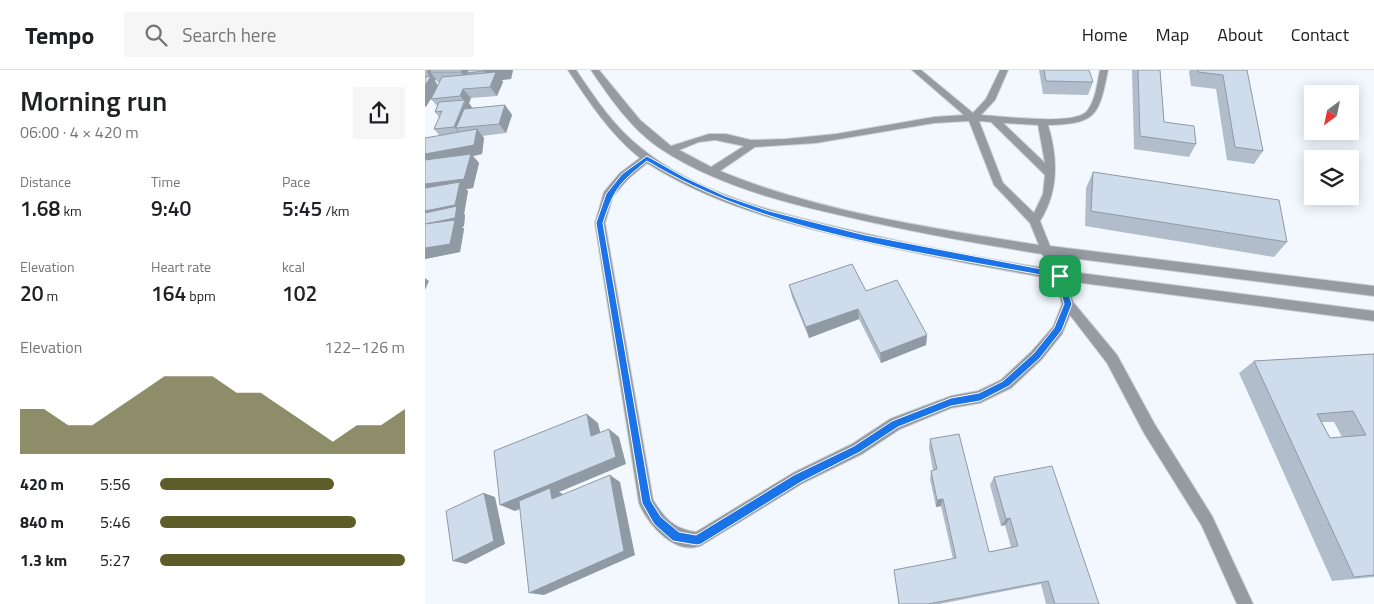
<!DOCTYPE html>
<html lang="en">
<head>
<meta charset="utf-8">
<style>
  :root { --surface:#fff; --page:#f6f6f6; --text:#202124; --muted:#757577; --line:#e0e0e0; --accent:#5d5d2a }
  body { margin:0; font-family:"Titillium Web",sans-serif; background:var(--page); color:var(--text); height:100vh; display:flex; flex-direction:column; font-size:19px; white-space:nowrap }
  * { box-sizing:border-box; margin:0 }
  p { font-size:16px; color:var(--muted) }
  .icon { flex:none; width:28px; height:28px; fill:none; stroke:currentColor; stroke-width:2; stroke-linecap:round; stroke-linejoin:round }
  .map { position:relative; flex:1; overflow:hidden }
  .sheet { display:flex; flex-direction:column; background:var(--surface); width:425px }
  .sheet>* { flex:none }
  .needle { width:32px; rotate:213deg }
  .tools { position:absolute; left:879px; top:15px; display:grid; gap:10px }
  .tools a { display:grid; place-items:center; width:55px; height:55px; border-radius:0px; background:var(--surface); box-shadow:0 2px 12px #0003; font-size:25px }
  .pin { position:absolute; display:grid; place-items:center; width:42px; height:42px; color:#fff; margin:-21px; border-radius:10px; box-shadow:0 2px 8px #0006 }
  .round { display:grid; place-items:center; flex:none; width:52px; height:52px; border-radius:0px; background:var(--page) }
  .head { display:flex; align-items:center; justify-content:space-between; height:85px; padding:0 20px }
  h1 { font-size:28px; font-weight:600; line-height:38px }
  .metrics { display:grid; grid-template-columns:repeat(3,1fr); gap:8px; height:85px; padding:5px 20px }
  .metrics div { display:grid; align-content:center }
  .metrics b { font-size:21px; font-weight:600 }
  .metrics small { font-size:14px; font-weight:400 }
  .metrics p { font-size:14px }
  .chart { height:140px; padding:10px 20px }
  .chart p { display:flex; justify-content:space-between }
  .chart svg { width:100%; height:90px; margin-top:5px; fill:var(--accent); opacity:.7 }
  ul { padding:0 20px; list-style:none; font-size:16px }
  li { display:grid; grid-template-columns:80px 60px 1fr; align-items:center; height:38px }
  li i { height:12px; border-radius:6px; background:var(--accent) }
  header { display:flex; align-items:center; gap:30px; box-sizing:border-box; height:70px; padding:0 25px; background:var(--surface); border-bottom:1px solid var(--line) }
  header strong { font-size:24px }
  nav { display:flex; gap:28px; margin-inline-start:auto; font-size:18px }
  .search { width:350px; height:45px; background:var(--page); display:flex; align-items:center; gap:12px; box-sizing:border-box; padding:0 18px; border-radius:0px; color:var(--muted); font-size:19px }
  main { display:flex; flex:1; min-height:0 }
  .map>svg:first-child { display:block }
</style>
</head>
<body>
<header>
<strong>Tempo</strong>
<div class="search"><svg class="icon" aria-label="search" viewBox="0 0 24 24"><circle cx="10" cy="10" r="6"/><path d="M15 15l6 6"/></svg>Search here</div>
<nav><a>Home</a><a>Map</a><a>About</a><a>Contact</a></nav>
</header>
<main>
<section class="sheet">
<div class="head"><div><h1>Morning run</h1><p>06:00 · 4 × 420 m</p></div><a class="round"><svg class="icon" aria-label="share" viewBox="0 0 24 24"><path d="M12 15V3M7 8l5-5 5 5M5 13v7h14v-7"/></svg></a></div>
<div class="metrics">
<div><p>Distance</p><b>1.68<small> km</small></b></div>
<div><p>Time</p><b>9:40</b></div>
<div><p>Pace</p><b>5:45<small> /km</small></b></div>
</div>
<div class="metrics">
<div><p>Elevation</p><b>20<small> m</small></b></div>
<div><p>Heart rate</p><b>164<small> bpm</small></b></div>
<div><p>kcal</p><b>102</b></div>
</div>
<div class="chart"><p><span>Elevation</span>122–126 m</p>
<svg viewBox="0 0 160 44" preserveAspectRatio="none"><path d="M0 44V22L10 22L20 30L30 30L40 22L50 14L60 6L70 6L80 6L90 14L100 14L110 22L120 30L130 38L140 30L150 30L160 22V44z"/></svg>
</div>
<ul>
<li><b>420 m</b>5:56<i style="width:71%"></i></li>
<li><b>840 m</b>5:46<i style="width:80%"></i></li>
<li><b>1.3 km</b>5:27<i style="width:100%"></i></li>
</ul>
</section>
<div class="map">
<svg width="949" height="534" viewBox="0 0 949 534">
  <rect width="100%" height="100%" fill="#f2f8fe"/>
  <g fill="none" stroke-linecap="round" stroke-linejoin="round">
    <defs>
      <path id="minor" d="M143,0H151C170,28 189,57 216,78C275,126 357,144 429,161C494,176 560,189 626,199L617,184C561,175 505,165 450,153C378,137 298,120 236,79C207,60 185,28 166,0H174L215,50L246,76L284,64H301L326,70L361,69L411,64L509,47L539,45L487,0H496L548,43L561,29L575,0H583L570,30L556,45C576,46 650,56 662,41C671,30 672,13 675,0H683C674,45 672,54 623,55C633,88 634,121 615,151L625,176L949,216V226L630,186L639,201L949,241V251L642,211L648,232L692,285L729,353L787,446L828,534H812L777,456L719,363L682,293L645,245L637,264L617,289L586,318L555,333L526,338L475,359L437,384L378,413L277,475C251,487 223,455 214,433L170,153L179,122L195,103L215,88C185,64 164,32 143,0ZM544,51L569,115L605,153L614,175C510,159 391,141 295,101L330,77L391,73L509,53ZM554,51L566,52L620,105L618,124L609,143L578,113ZM578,53L613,55L620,93ZM290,70L319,76L286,97L254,80L274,72ZM222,93C286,134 359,153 432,170C498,185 564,198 630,209L637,234L628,257L607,281L576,310L553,321L526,326L465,349L427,374L368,403L271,462C249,459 240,449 228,430L180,153L188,126L203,109Z"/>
    </defs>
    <!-- minor casing -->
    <use href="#minor" stroke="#cdd3d9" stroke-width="2"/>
    <!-- minor -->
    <use href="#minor" fill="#959ba1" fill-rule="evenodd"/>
  </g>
  <!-- wall -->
  <g fill="#b1bdca" fill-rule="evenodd">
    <path d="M0,0H88L86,9L77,10L78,12L72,26L46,28L44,33L47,38L80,35L87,45L81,63L57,66L59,68L57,84L48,86L54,93L48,118L41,119L43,121L39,144L40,145L39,156L37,157L39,159L35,182L0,189V68L15,66L9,59L14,47L10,42L12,36L6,29L0,37ZM11,9L12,12H14L13,15L10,11Z"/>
    <path d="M614,0H664L668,12L663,25L618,24Z"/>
    <path d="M707,0H735L739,52L771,74L764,87L709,79Z"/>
    <path d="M765,0H822L838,81L829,94L802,90L791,19L766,16L764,2Z"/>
    <path d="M668,102L862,172L849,187L660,156L661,118Z"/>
    <path d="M364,215L441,221L502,265L501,275L456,293L434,249L384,268L367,227Z"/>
    <path d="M949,284V507L907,511L814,303L829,291ZM897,352H909L917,367L905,368Z"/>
    <path d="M505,369L564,482L586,477L580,455L576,456L565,415L569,407L674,534H621L616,514L515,534H474L469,500L528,489L516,436L511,437L505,409L506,401L508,400L504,378Z"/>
  </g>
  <!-- shaded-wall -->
  <g fill="#909aa4">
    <path d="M3,0H17L5,2L11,9L10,11L13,16L1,37L0,36V16L5,7L2,2Z"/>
    <path d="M37,0H50L42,3L45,7L43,11L36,2Z"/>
    <path d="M60,0H88L86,9L77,10L78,12L72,26L65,17L66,10L59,1Z"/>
    <path d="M38,19L46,28L44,33L48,39L31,58L37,66L29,57L40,32L35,26Z"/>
    <path d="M80,35L87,45L81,63L74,54Z"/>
    <path d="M52,59L59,68L57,84L48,86L54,93L48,118L41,119L43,121L39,144L40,145L39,156L37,157L39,159L35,182L0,189V178L2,164L0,151V84Z"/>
    <path d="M0,208L4,211L0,220Z"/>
    <path d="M433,239L434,249L384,268L381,257Z"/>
    <path d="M502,265L501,275L456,293L455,283Z"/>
    <path d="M162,344L173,353L178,374L166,366Z"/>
    <path d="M184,359L194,367L201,394L134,422L138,424L127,429L126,426L90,441L75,435Z"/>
    <path d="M185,405L195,412L210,485L119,525L104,523Z"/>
    <path d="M59,423L70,427L80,474L41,494L28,491Z"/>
    <path d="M518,429L516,436L511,437L512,430Z"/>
    <path d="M585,448L580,455L576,456L581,449Z"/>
  </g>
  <!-- building -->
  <g fill="#cedceb" stroke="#909aa4" fill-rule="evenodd">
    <path d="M6,0H37L36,2H5Z"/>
    <path d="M43,0H60L59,1L42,3Z"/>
    <path d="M619,0H664L668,12L621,11Z"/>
    <path d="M713,0H735L739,52L769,56L771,74L715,66Z"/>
    <path d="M773,0H822L838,81L810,77L798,5L773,2Z"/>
    <path d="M71,2L65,17L38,19L35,26L6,29L17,7Z"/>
    <path d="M6,6L0,16V7Z"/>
    <path d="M40,30L29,57L9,59L17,41L10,42L14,32Z"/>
    <path d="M80,35L74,54L31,58L39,39Z"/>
    <path d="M52,59L49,75L0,84V68Z"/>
    <path d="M46,84L39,109L0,114V90Z"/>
    <path d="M668,102L854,130L862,172L666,141Z"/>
    <path d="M35,112L30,135L0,141V118Z"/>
    <path d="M32,136L30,148L0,154V143Z"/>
    <path d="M30,150L25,174L0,178V154Z"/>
    <path d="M427,194L441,221L472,210L502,265L455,283L433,239L381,257L364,215Z"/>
    <path d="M949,284V505L929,507L829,291ZM928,341L941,365L905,368L892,344Z"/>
    <path d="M162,344L166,366L184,359L191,387L75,435L69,381Z"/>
    <path d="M534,364L564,482L593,476L585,448L581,449L569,407L627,396L674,534H630L623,511L503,534H474L469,500L531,488L518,429L512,430L506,401L512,399L505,369Z"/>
    <path d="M185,405L199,481L104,523L94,431L125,418L127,429Z"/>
    <path d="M59,423L69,471L28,491L21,441Z"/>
  </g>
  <!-- route -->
  <path fill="#1a73e8" stroke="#fff" fill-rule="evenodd" d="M222,86L259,107L300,126L344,141L440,165L637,203L647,234L637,260L615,288L584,316L555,331L526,336L473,357L435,382L376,412L276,474L272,475L248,471L229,454L217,433L171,153L181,124L197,104ZM222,91C342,164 496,182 632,208L639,234L629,258L609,283L578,311L554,323L526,328L467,351L429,376L369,405L271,465L254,462L236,447L226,431L178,153C189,119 194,113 222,91Z"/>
</svg>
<div class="tools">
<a><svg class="needle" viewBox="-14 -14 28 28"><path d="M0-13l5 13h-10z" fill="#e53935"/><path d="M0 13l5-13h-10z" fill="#757577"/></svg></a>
<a><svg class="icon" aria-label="layers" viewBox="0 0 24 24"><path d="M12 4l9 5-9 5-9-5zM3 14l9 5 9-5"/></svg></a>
</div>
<div class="pin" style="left:635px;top:206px;background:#1e9e55"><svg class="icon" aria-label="arrive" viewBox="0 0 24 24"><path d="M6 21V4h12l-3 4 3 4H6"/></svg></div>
</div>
</main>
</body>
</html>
